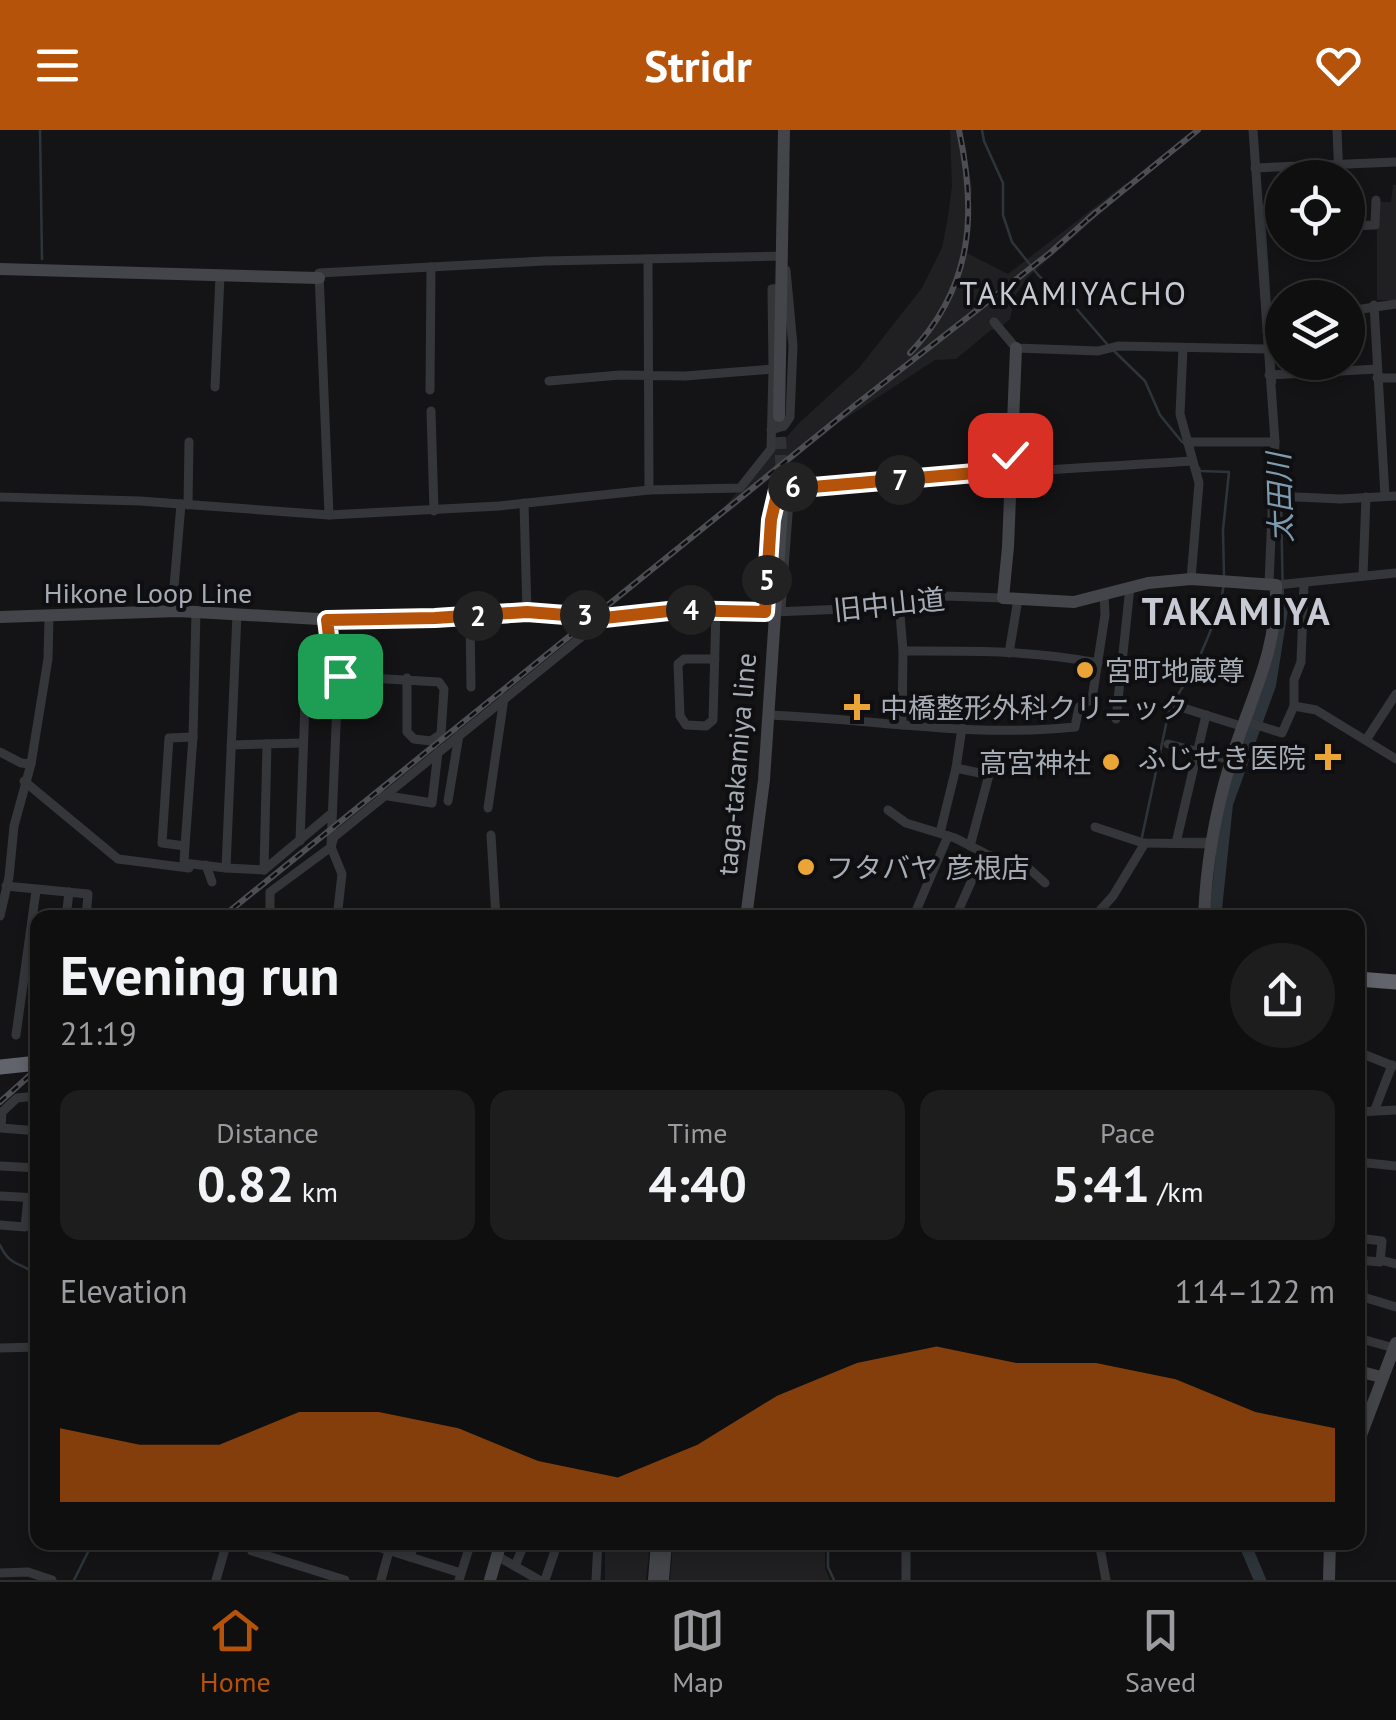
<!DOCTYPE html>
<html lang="en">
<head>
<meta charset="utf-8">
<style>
  :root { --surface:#0f0f10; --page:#1d1d1e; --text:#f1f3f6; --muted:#9b9c9f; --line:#2f2f30; --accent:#b45309 }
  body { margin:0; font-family:"PT Sans","Noto Sans JP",sans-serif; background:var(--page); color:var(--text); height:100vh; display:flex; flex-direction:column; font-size:38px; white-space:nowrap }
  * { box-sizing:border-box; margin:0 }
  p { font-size:32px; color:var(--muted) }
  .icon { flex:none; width:55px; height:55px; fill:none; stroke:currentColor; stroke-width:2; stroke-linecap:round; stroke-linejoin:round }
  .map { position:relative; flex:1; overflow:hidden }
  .drawer { position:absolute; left:30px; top:780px; width:1335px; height:640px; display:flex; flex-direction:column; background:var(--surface); border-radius:20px; box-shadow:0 5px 15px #0003,0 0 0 2px var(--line) }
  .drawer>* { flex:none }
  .controls { position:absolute; left:1265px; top:30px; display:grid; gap:20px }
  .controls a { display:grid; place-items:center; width:100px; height:100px; border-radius:50%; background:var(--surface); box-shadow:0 5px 15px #0003,0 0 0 2px var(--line); font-size:50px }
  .pin { position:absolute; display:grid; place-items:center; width:85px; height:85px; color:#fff; margin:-42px; border-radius:20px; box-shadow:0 5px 15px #0006 }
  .km { position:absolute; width:50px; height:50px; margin:-25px; border-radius:50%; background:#222; color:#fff; font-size:28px; line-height:50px; text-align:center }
  .round { display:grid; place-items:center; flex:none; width:105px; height:105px; border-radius:52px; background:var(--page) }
  .overview { display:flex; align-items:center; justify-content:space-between; height:170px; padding:0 30px }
  h1 { font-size:55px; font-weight:700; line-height:75px }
  .figures { display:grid; grid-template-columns:repeat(3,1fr); gap:15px; height:170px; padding:10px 30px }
  .figures div { display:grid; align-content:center; border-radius:20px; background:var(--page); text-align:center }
  .figures b { font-size:50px; font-weight:700 }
  .figures small { font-size:28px; font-weight:400 }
  .figures p { font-size:28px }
  .chart { height:280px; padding:20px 30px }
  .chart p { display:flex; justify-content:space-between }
  .chart svg { width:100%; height:180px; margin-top:10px; fill:var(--accent); opacity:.7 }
  header { display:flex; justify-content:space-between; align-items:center; height:130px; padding:0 30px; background:var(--accent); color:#fff; font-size:45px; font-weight:700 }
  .tab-bar { display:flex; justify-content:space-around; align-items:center; height:140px; border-top:2px solid var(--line); background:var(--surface); font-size:28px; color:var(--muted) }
  .tab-bar a { display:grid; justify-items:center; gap:5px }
  .tab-bar .active { color:var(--accent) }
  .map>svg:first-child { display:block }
</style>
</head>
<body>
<header><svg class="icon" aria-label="menu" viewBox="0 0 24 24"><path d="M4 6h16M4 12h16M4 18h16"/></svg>Stridr<svg class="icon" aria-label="heart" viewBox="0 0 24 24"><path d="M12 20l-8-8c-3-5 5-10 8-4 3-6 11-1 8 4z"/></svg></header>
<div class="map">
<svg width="1396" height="1450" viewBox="0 0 1396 1450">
  <rect width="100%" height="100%" fill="#141416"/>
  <!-- built -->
  <g fill="#202023">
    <path d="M950,0H962L972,57L967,123L1008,144L1126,53L1131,57L1028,147L1015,166L1010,189L1000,198L991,200L956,229L935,230L837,294L728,383L724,377L799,293L859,238L922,158L942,118L948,86L952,56Z"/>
    <path d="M1393,55H1396V170H1377V72H1391Z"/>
    <path d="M673,1412L825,1413V1438L830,1450H670Z"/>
    <path d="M605,1413H650L646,1450H605Z"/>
  </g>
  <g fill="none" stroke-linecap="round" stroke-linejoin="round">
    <!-- stream -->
    <g stroke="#2d353b" stroke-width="2.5">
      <path d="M40,0L42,129"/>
      <path d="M982,0L984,11L1003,53V85L1012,112L1039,146L1075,177L1107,214"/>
      <path d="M1263,76L1270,178"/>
      <path d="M1270,186L1275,253"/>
      <path d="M1113,220L1145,251L1160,285L1182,312"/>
      <path d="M1279,321L1281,362"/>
      <path d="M1199,338L1200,341L1229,342L1223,400L1224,446"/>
      <path d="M1281,370L1283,473"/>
      <path d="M1142,707L1170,576H1173C1179,558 1186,555 1193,541C1205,515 1220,482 1224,454"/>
      <path d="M1181,709H1208"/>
      <path d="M0,1115C13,1144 31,1128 38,1155"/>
      <path d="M828,1412V1437L834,1450"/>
      <path d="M74,1450L93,1412"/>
    </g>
    <!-- river -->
    <g stroke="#2d353b" stroke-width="12">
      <path d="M1215,788L1227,674L1270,555L1283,473"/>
      <path d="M1244,1412L1260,1450"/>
    </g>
    <!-- secondary-tunnel -->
    <path stroke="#313236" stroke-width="12" stroke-dasharray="12 6" stroke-linecap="butt" d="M779,289L783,365"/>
    <!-- street -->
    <g stroke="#35363a" stroke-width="9">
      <path d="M1253,0L1275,312L1269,454"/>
      <path d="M1337,0L1339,48"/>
      <path d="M1255,38L1396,32"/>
      <path d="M1348,96L1375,95L1376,70"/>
      <path d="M1374,175L1385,366"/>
      <path d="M1348,181L1396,174"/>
      <path d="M994,192L1016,218L1098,221L1118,216L1267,219"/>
      <path d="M1267,201L1282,197"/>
      <path d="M1183,218L1180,284L1199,353L1191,449"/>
      <path d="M773,239L772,159L783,158"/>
      <path d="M1269,245L1377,239"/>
      <path d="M1377,248H1396"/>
      <path d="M549,251L620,245L685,246L773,239L771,319L740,358L649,360L648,129"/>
      <path d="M215,257L220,146"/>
      <path d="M430,260L431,137"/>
      <path d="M431,281L434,381"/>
      <path d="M771,300L784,296L790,287L793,216L786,140"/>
      <path d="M1187,312H1275"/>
      <path d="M1275,366L1341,369L1396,366"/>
      <path d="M0,367L140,371L329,385L499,376L649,360"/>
      <path d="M524,373L527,482"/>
      <path d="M188,375L189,312"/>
      <path d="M329,385L319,143L544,131L783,126"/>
      <path d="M1363,445L1366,367"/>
      <path d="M1276,455L1396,443"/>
      <path d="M899,472L903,521L902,595"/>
      <path d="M781,479L790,357"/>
      <path d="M172,481L181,374"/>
      <path d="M765,482L771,390L778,359L783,358C919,346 1056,340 1192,331"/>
      <path d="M774,482L868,478L945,466L1003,468"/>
      <path d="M470,486L471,557"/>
      <path d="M327,489L337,572L331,717L342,744L337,788"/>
      <path d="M903,521C968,521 1034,520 1098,533"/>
      <path d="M1009,523L1018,469"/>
      <path d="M715,529H684L678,534L680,586L686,595L706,596L713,590L716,480"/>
      <path d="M334,546L439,552L444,559L441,604L431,611L414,609L407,602V548"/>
      <path d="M1177,576L1244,597"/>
      <path d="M1294,576L1316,580L1396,629"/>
      <path d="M770,585C871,589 973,608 1075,597L1079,577L1092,569L1105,485L1104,464"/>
      <path d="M1116,589L1130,457"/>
      <path d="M1247,592L1282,603L1294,576V550L1301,532L1304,453"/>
      <path d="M193,607L196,481"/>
      <path d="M1366,610L1396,564"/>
      <path d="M1168,614L1231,630"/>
      <path d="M231,615L303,613"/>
      <path d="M0,622L21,633L31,634"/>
      <path d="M956,638L962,598"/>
      <path d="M24,651L118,729L189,738"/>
      <path d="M382,665L432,673L438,622"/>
      <path d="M448,671L459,605"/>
      <path d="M488,678L504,568"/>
      <path d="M888,680L906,693L955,708L988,725L1025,735L1045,753"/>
      <path d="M1095,697L1143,713L1212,714"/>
      <path d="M940,703L956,638L989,645L970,716"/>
      <path d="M491,705L496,788"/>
      <path d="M300,711L305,574H335"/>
      <path d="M1176,713L1206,585"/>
      <path d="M185,716L162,713L169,608L193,607L185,716L184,733L226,738L237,484"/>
      <path d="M206,735L212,752"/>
      <path d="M226,738L264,740L332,683"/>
      <path d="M264,740L267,614"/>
      <path d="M6,756L88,764L86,788"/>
      <path d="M1291,784V788"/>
      <path d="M0,786L9,747L14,696L31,634L48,529L49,487"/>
      <path d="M66,788L69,762"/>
      <path d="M270,788V762L331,717L334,707L596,495L600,487"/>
      <path d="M913,788L948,706"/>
      <path d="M955,788L984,723"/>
      <path d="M1093,788L1113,766L1145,713"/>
      <path d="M16,905L36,761"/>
      <path d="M1358,922L1393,936"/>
      <path d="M38,966L17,968L2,982L1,998L38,1001"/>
      <path d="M1375,979L1392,935"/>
      <path d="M1358,982L1396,980"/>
      <path d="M1358,1032L1396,1036"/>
      <path d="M0,1036L38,1038"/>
      <path d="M0,1066L38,1068"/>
      <path d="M0,1095L25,1097L28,1068"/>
      <path d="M1358,1108L1382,1111L1380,1132L1358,1130"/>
      <path d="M1380,1130L1396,1134"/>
      <path d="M1358,1150L1363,1151V1167L1396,1177"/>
      <path d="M1358,1208L1394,1218"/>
      <path d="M0,1218L38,1217"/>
      <path d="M254,1412L252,1421L345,1450"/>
      <path d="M362,1412L461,1443"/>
      <path d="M906,1412V1450"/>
      <path d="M1099,1412L1106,1450"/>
      <path d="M497,1426L539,1450"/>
      <path d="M410,1427L415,1412"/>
      <path d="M515,1436L525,1412"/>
      <path d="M0,1443L28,1442L52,1450"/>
      <path d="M216,1450L227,1412"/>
      <path d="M381,1450L389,1421"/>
      <path d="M459,1450L471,1412"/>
      <path d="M545,1450L558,1412"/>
      <path d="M596,1450L598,1412"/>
    </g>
    <!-- secondary -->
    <g stroke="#43454a" stroke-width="12">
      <path d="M0,139L319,148"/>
      <path d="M1016,218L1008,417L1003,468L1074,472L1148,453L1191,449L1276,455C1277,527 1249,569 1230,634C1215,683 1206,736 1204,788"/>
      <path d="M779,286L784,0"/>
      <path d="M0,487L178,481L336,490L435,488L527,482L604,488L677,480L774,482"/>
      <path d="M746,788L764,650L783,365"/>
      <path d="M1358,1241L1381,1247"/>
      <path d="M1358,1313L1396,1213"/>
      <path d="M490,1450L501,1412"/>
      <path d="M654,1450L657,1412"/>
      <path d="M663,1450L666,1412"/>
      <path d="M1329,1450L1330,1412"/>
    </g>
    <!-- highway -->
    <g stroke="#61646b" stroke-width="15">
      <path d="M1358,849L1396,852"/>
      <path d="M0,937L38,933"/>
    </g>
    <defs>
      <g id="rail">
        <path d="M1088,89L1198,0"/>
        <path d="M910,223C973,157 977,84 959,0"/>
        <path d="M221,788L854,276L1050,123L1096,82"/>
        <path d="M0,972L38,938"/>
      </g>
    </defs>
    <!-- rail casing -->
    <use href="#rail" stroke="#4c4e53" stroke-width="6"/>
    <!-- rail -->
    <use href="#rail" stroke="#0f0f11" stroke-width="2.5" stroke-dasharray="8" stroke-linecap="butt"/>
  </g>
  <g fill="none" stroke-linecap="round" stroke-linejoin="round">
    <defs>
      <path id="route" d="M340,546H334L327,490L435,488L527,482L604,488L678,480L765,482L771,390L778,360L1010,340V325"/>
    </defs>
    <!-- route casing -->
    <use href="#route" stroke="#fff" stroke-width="20"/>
    <!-- route -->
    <use href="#route" stroke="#b45309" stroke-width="12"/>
  </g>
  <!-- markers -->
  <g fill="#eba537" stroke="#0f0f11" stroke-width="4">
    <circle cx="1085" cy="540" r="10"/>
    <path d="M852 562h10v10h10v10h-10v10h-10v-10h-10v-10h10z"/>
    <path d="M1323 612h10v10h10v10h-10v10h-10v-10h-10v-10h10z"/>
    <circle cx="1111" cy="632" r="10"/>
    <circle cx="806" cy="737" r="10"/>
  </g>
  <g text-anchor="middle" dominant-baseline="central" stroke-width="8" stroke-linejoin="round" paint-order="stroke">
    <!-- street labels -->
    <g font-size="28" fill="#a6acb5" stroke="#0f0f11">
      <text x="148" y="462">Hikone Loop Line</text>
      <text transform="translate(889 474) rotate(-6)">旧中山道</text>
      <text transform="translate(736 634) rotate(-85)">taga-takamiya line</text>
    </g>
    <!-- poi labels -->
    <g font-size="28" fill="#a6acb5" stroke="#0f0f11" text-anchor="start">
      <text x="1105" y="540">宮町地蔵尊</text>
      <text x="880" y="577">中橋整形外科クリニック</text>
      <text x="1306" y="627" text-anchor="end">ふじせき医院</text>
      <text x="1091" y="632" text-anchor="end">高宮神社</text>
      <text x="826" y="737">フタバヤ 彦根店</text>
    </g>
    <!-- water labels -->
    <g font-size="30" font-style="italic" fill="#7e9baf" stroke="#0f0f11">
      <text transform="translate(1279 368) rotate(-92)">太田川</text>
    </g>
    <!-- quarter labels -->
    <g font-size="32" letter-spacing="2.5" fill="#c7cad2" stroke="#0f0f11">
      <text x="1074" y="163">TAKAMIYACHO</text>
    </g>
    <!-- district labels -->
    <g font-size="38" font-weight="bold" letter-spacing="2.5" fill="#c7cad2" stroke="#0f0f11">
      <text x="1237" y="480">TAKAMIYA</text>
    </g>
  </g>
</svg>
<div class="controls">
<a><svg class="icon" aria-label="locate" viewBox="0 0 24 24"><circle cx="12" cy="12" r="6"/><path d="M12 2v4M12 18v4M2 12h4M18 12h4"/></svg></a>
<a><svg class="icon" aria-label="layers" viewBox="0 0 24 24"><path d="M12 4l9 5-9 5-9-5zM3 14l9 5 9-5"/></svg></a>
</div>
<div class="pin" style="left:340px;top:546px;background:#1e9e55"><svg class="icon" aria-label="arrive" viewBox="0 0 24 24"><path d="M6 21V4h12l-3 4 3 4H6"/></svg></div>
<div class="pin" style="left:1010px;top:325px;background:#d93025"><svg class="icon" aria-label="check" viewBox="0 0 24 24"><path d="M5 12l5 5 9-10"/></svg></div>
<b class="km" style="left:478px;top:486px">2</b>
<b class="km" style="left:585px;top:485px">3</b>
<b class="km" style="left:691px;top:480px">4</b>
<b class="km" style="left:767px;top:450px">5</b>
<b class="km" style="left:793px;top:357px">6</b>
<b class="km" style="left:900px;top:350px">7</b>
<section class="drawer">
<div class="overview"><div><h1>Evening run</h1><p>21:19</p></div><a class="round"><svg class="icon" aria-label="share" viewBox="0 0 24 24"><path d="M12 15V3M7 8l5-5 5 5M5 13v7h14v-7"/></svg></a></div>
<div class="figures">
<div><p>Distance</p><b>0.82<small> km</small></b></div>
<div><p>Time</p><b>4:40</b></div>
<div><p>Pace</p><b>5:41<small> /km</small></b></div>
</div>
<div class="chart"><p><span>Elevation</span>114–122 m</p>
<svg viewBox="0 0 160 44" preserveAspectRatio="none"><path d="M0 44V26L10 30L20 30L30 22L40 22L50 26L60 34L70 38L80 30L90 18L100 10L110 6L120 10L130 10L140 14L150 22L160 26V44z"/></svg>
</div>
</section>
</div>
<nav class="tab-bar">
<a class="active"><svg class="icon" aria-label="home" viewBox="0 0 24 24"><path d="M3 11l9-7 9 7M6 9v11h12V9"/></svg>Home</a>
<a><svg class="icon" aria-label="map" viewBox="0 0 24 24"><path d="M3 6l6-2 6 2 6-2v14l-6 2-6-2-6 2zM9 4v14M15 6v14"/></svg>Map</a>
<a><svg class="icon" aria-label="saved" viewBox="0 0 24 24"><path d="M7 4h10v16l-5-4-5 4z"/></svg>Saved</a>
</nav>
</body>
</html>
